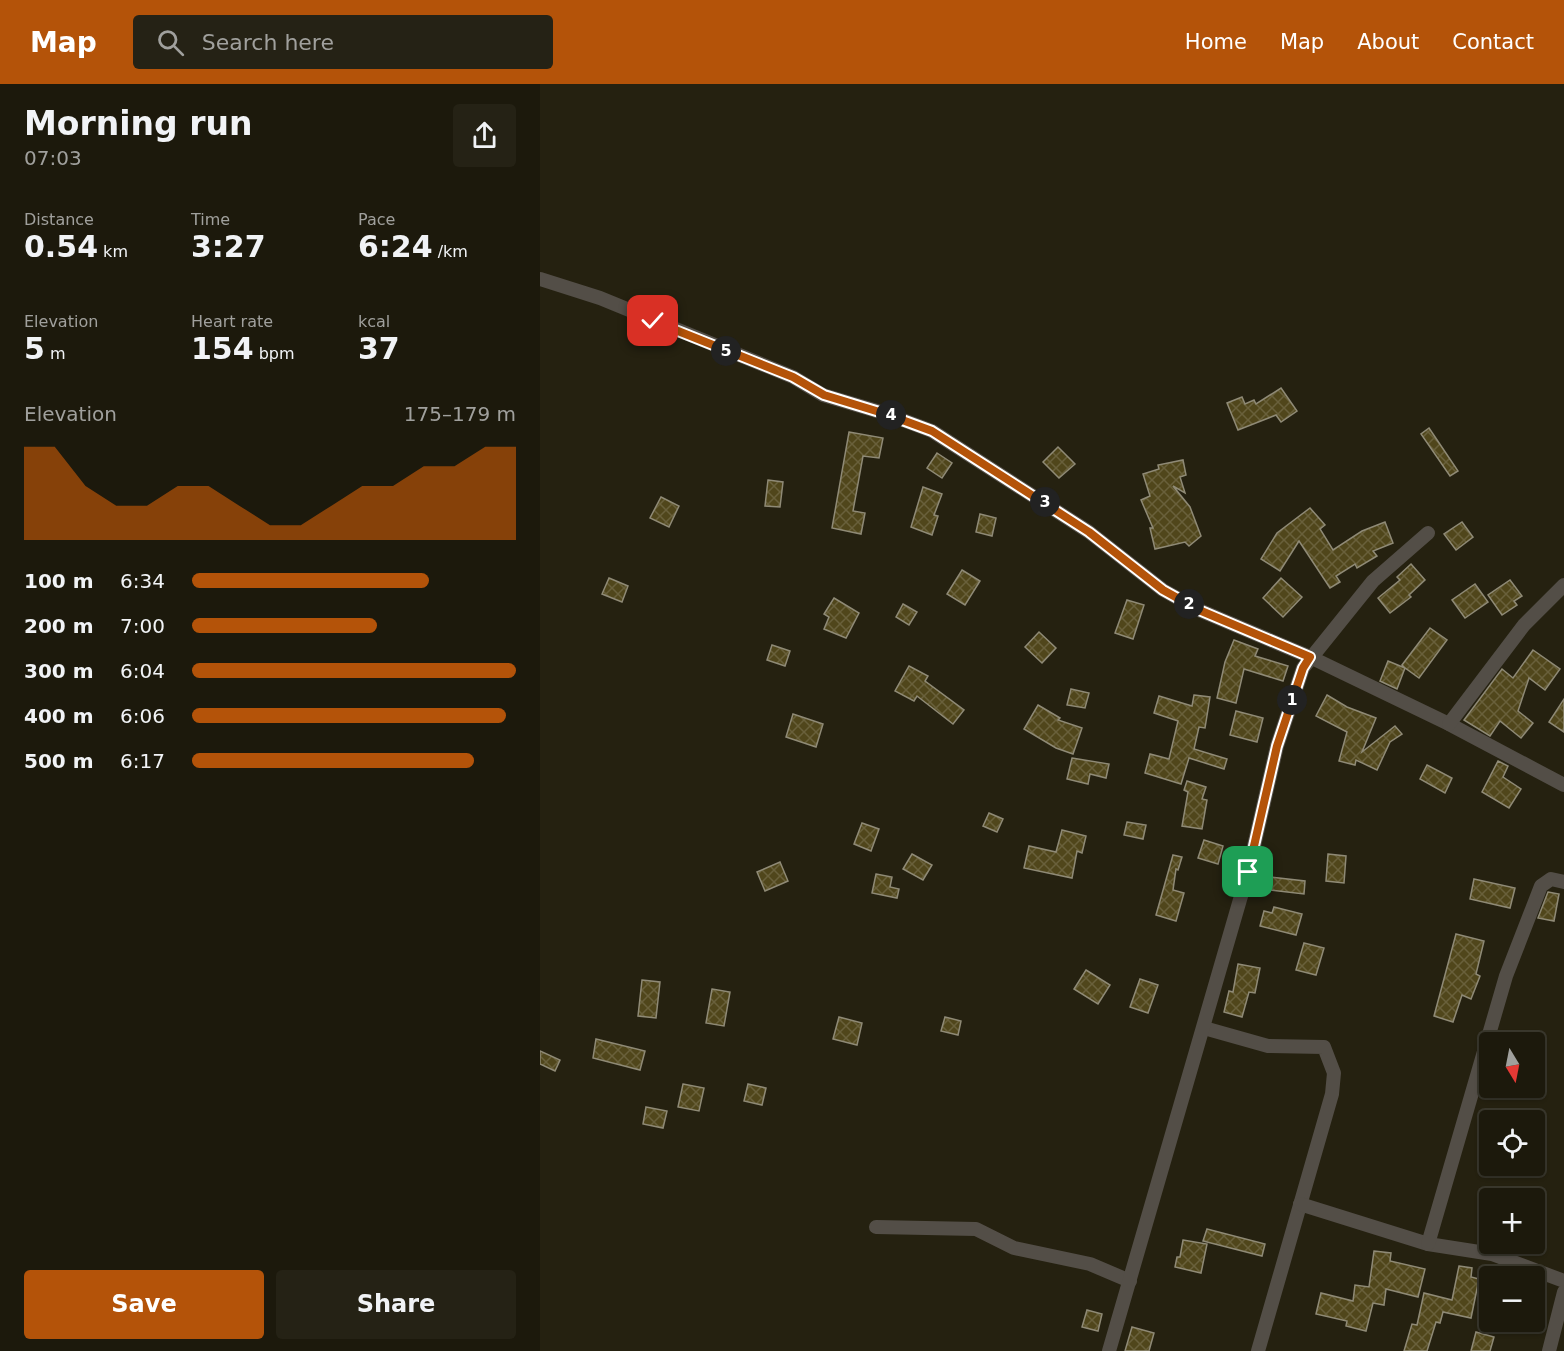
<!DOCTYPE html>
<html lang="en">
<head>
<meta charset="utf-8">
<style>
  :root { --surface:#1c190c; --page:#252215; --text:#f1f3f6; --muted:#a0a09d; --line:#3a382d; --accent:#b45309 }
  body { margin:0; font-family:"DejaVu Sans",sans-serif; background:var(--page); color:var(--text); height:100vh; display:flex; flex-direction:column; font-size:22px; white-space:nowrap }
  * { box-sizing:border-box; margin:0 }
  p { font-size:20px; color:var(--muted) }
  .icon { flex:none; width:33px; height:33px; fill:none; stroke:currentColor; stroke-width:2; stroke-linecap:round; stroke-linejoin:round }
  .map { position:relative; flex:1; overflow:hidden }
  .sheet { display:flex; flex-direction:column; background:var(--surface); width:540px }
  .sheet>* { flex:none }
  .needle { width:39px; rotate:170deg }
  .buttons { position:absolute; left:939px; top:948px; display:grid; gap:12px }
  .buttons a { display:grid; place-items:center; width:66px; height:66px; border-radius:6px; background:var(--surface); box-shadow:0 2px 4px #0004,0 0 0 2px var(--line); font-size:30px }
  .pin { position:absolute; display:grid; place-items:center; width:51px; height:51px; color:#fff; margin:-26px; border-radius:12px; box-shadow:0 3px 9px #0006 }
  .km { position:absolute; width:30px; height:30px; margin:-15px; border-radius:50%; background:#222; color:#fff; font-size:16px; line-height:30px; text-align:center }
  .round { display:grid; place-items:center; flex:none; width:63px; height:63px; border-radius:6px; background:var(--page) }
  .overview { display:flex; align-items:center; justify-content:space-between; height:102px; padding:0 24px }
  h1 { font-size:33px; font-weight:800; line-height:45px }
  .figures { display:grid; grid-template-columns:repeat(3,1fr); gap:9px; height:102px; padding:6px 24px }
  .figures div { display:grid; align-content:center }
  .figures b { font-size:30px; font-weight:800 }
  .figures small { font-size:16px; font-weight:400 }
  .figures p { font-size:16px }
  .chart { height:168px; padding:12px 24px }
  .chart p { display:flex; justify-content:space-between }
  .chart svg { width:100%; height:108px; margin-top:6px; fill:var(--accent); opacity:.7 }
  .button { display:flex; gap:12px; margin-top:auto; padding:12px 24px }
  .button a { flex:1; height:69px; border-radius:6px; background:var(--accent); color:#fff; font-size:24px; font-weight:800; line-height:69px; text-align:center }
  .button a+a { background:var(--page); color:var(--text) }
  ul { padding:0 24px; list-style:none; font-size:20px }
  li { display:grid; grid-template-columns:96px 72px 1fr; align-items:center; height:45px }
  li i { height:15px; border-radius:8px; background:var(--accent) }
  header { display:flex; align-items:center; gap:36px; box-sizing:border-box; height:84px; padding:0 30px; background:var(--accent); color:#fff }
  header strong { font-size:28px }
  nav { display:flex; gap:33px; margin-inline-start:auto; font-size:21px }
  .search { width:420px; height:54px; background:var(--page); display:flex; align-items:center; gap:15px; box-sizing:border-box; padding:0 21px; border-radius:6px; color:var(--muted); font-size:22px }
  main { display:flex; flex:1; min-height:0 }
  .map>svg:first-child { display:block }
</style>
</head>
<body>
<header>
<strong>Map</strong>
<div class="search"><svg class="icon" aria-label="search" viewBox="0 0 24 24"><circle cx="10" cy="10" r="6"/><path d="M15 15l6 6"/></svg>Search here</div>
<nav><a>Home</a><a>Map</a><a>About</a><a>Contact</a></nav>
</header>
<main>
<section class="sheet">
<div class="overview"><div><h1>Morning run</h1><p>07:03</p></div><a class="round"><svg class="icon" aria-label="share" viewBox="0 0 24 24"><path d="M12 15V3M7 8l5-5 5 5M5 13v7h14v-7"/></svg></a></div>
<div class="figures">
<div><p>Distance</p><b>0.54<small> km</small></b></div>
<div><p>Time</p><b>3:27</b></div>
<div><p>Pace</p><b>6:24<small> /km</small></b></div>
</div>
<div class="figures">
<div><p>Elevation</p><b>5<small> m</small></b></div>
<div><p>Heart rate</p><b>154<small> bpm</small></b></div>
<div><p>kcal</p><b>37</b></div>
</div>
<div class="chart"><p><span>Elevation</span>175–179 m</p>
<svg viewBox="0 0 160 44" preserveAspectRatio="none"><path d="M0 44V6L10 6L20 22L30 30L40 30L50 22L60 22L70 30L80 38L90 38L100 30L110 22L120 22L130 14L140 14L150 6L160 6V44z"/></svg>
</div>
<ul>
<li><b>100 m</b>6:34<i style="width:73%"></i></li>
<li><b>200 m</b>7:00<i style="width:57%"></i></li>
<li><b>300 m</b>6:04<i style="width:100%"></i></li>
<li><b>400 m</b>6:06<i style="width:97%"></i></li>
<li><b>500 m</b>6:17<i style="width:87%"></i></li>
</ul>
<div class="button"><a>Save</a><a>Share</a></div>
</section>
<div class="map">
<svg width="1024" height="1267" viewBox="0 0 1024 1267">
  <defs>
    <pattern id="building-cross-hatch" width="8" height="8" patternUnits="userSpaceOnUse" patternTransform="scale(1.5)"><rect width="8" height="8" fill="#50461b"/><path d="M0 0l8 8M0 8l8-8" fill="none" stroke="#69603b"/></pattern>
  </defs>
  <rect width="100%" height="100%" fill="#252110"/>
  <!-- building -->
  <g fill="url(#building-cross-hatch)" stroke="#8f8a76" stroke-width="1.5">
    <path d="M741,304L757,327L741,338L736,331L698,346L687,319L702,313L705,320L714,316L716,320Z"/>
    <path d="M889,344L918,387L910,392L881,350Z"/>
    <path d="M309,348L343,354L339,374L323,372L313,427L325,429L321,450L292,444Z"/>
    <path d="M518,363L535,380L519,394L503,378Z"/>
    <path d="M397,369L412,379L402,394L387,384Z"/>
    <path d="M643,376L646,391L640,393L645,409L633,402L650,423L661,452L649,462L645,458L615,465L610,444H613L601,416L610,412L603,390L619,385L618,381Z"/>
    <path d="M228,396L243,398L240,423L225,422Z"/>
    <path d="M383,403L402,410L394,431L398,432L392,451L371,443Z"/>
    <path d="M121,413L139,422L129,443L110,434Z"/>
    <path d="M770,424L785,441L780,445L793,466L822,447L845,438L853,459L833,467L837,472L817,484L815,480L796,492L800,498L790,504L759,457L740,487L721,475L737,449Z"/>
    <path d="M440,430L456,434L452,452L436,448Z"/>
    <path d="M922,438L933,453L916,466L904,450Z"/>
    <path d="M871,480L885,496L869,511L871,513L850,529L838,514L860,496L857,493Z"/>
    <path d="M422,486L440,497L425,521L407,510Z"/>
    <path d="M69,494L88,502L82,518L62,510Z"/>
    <path d="M741,494L762,513L743,533L723,514Z"/>
    <path d="M970,496L982,512L974,517L977,521L962,531L948,511Z"/>
    <path d="M935,500L948,518L925,534L912,516Z"/>
    <path d="M294,514L319,529L306,554L284,545L289,533L284,530Z"/>
    <path d="M587,516L604,521L593,555L575,549Z"/>
    <path d="M363,520L377,528L369,541L356,533Z"/>
    <path d="M890,544L907,556L879,594L865,584L857,605L840,597L848,577L865,584L862,581Z"/>
    <path d="M499,548L516,564L502,579L485,563Z"/>
    <path d="M694,556L718,565L715,572L748,582L743,597L704,585L696,619L677,614L685,578Z"/>
    <path d="M232,561L250,567L245,582L227,576Z"/>
    <path d="M993,566L1020,585L1005,606L989,594L978,627L993,639L981,654L960,637L950,652L924,636L962,585L973,594Z"/>
    <path d="M369,582L388,592L385,597L424,626L413,640L377,612L374,617L355,607Z"/>
    <path d="M531,605L549,609L545,624L527,621Z"/>
    <path d="M654,611L670,613L665,644L659,643L654,665L687,675L684,685L649,674L641,700L605,689L610,670L629,675L638,637L614,629L619,612L652,622Z"/>
    <path d="M787,611L807,623L836,634L822,668L855,642L862,650L850,658L837,686L816,676L815,681L799,677L807,648L776,632Z"/>
    <path d="M1024,615V648L1009,638Z"/>
    <path d="M498,621L520,634L518,636L542,644L533,670L516,664L484,645Z"/>
    <path d="M696,627L723,634L717,658L690,651Z"/>
    <path d="M253,630L283,640L276,663L246,653Z"/>
    <path d="M532,674L569,680L566,694L550,690L548,700L527,695Z"/>
    <path d="M958,677L968,682L963,693L981,705L969,724L942,708Z"/>
    <path d="M887,681L912,694L905,709L880,695Z"/>
    <path d="M647,697L666,703L662,715L667,716L662,745L642,742L648,708L644,706Z"/>
    <path d="M449,729L463,735L457,748L443,742Z"/>
    <path d="M587,738L606,741L603,755L584,751Z"/>
    <path d="M322,739L339,745L331,767L314,760Z"/>
    <path d="M522,746L546,752L542,769L537,767L532,794L484,784L489,762L516,768Z"/>
    <path d="M664,756L683,762L678,780L658,774Z"/>
    <path d="M372,770L392,781L383,796L363,785Z"/>
    <path d="M788,770L806,772L804,799L786,797Z"/>
    <path d="M633,771L642,773L638,786L636,785L633,806L644,809L636,837L616,831Z"/>
    <path d="M240,778L248,797L225,807L217,788Z"/>
    <path d="M336,790L352,793L350,803L359,805L357,814L332,809Z"/>
    <path d="M730,793L765,797L764,810L729,806Z"/>
    <path d="M934,795L975,804L970,824L930,815Z"/>
    <path d="M1008,808L1019,810L1014,837L998,834Z"/>
    <path d="M734,823L762,830L756,851L720,842L724,827L732,829Z"/>
    <path d="M916,850L944,857L936,890L940,892L931,915L922,911L913,938L894,932Z"/>
    <path d="M764,859L784,864L776,891L756,886Z"/>
    <path d="M698,880L720,884L715,909L709,908L702,933L684,928L689,907L693,908Z"/>
    <path d="M546,886L570,901L558,920L534,905Z"/>
    <path d="M600,895L618,901L608,929L590,923Z"/>
    <path d="M102,896L120,898L116,934L98,932Z"/>
    <path d="M172,905L190,908L184,942L166,939Z"/>
    <path d="M299,933L322,939L317,961L293,955Z"/>
    <path d="M405,933L421,937L418,951L401,947Z"/>
    <path d="M56,955L105,967L100,986L53,974Z"/>
    <path d="M0,967L20,976L15,987L0,980Z"/>
    <path d="M143,1000L164,1004L159,1027L138,1023Z"/>
    <path d="M208,1000L226,1004L222,1021L204,1017Z"/>
    <path d="M106,1023L127,1027L123,1044L103,1040Z"/>
    <path d="M667,1145L725,1160L722,1172L663,1157Z"/>
    <path d="M643,1156L667,1160L661,1189L635,1183L637,1173H640Z"/>
    <path d="M834,1167L851,1169L850,1177L885,1185L878,1213L846,1205L844,1221L833,1219L826,1247L806,1242L807,1237L776,1230L781,1209L813,1217L815,1201L829,1203Z"/>
    <path d="M919,1182L932,1184L931,1193L939,1195L931,1234L903,1228L900,1239L896,1238L887,1267H864L872,1240L877,1241L884,1209L912,1216Z"/>
    <path d="M547,1226L562,1230L558,1247L542,1243Z"/>
    <path d="M592,1243L614,1249L609,1267H585Z"/>
    <path d="M936,1248L954,1253L950,1267H931Z"/>
  </g>
  <g fill="none" stroke-linecap="round" stroke-linejoin="round">
    <!-- street -->
    <g stroke="#534e47" stroke-width="14">
      <path d="M0,195L60,214L253,293L283,311L347,330L392,347L549,448L623,506L659,526L770,573L909,640L1024,701"/>
      <path d="M909,640L984,541L1024,501"/>
      <path d="M664,944L728,962L784,963L794,989L792,1010L718,1267"/>
      <path d="M760,1120L888,1160L952,1170L1024,1197"/>
      <path d="M336,1143L436,1145L474,1164L550,1180L590,1197"/>
      <path d="M888,1160L966,892L1001,802L1011,795L1024,798"/>
      <path d="M569,1267L708,788L737,662L763,584L833,497L888,449"/>
      <path d="M1009,1267L1024,1208"/>
    </g>
  </g>
  <g fill="none" stroke-linecap="round" stroke-linejoin="round">
    <defs>
      <path id="route" d="M113,237L253,293L284,311L346,330L392,347L549,448L623,506L659,526L770,573L763,584L737,662L708,788"/>
    </defs>
    <!-- route casing -->
    <use href="#route" stroke="#fff" stroke-width="12"/>
    <!-- route -->
    <use href="#route" stroke="#b45309" stroke-width="8"/>
  </g>
</svg>
<div class="buttons">
<a><svg class="needle" viewBox="-14 -14 28 28"><path d="M0-13l5 13h-10z" fill="#e53935"/><path d="M0 13l5-13h-10z" fill="#a0a09d"/></svg></a>
<a><svg class="icon" aria-label="locate" viewBox="0 0 24 24"><circle cx="12" cy="12" r="6"/><path d="M12 2v4M12 18v4M2 12h4M18 12h4"/></svg></a>
<a>+</a>
<a>−</a>
</div>
<div class="pin" style="left:708px;top:788px;background:#1e9e55"><svg class="icon" aria-label="arrive" viewBox="0 0 24 24"><path d="M6 21V4h12l-3 4 3 4H6"/></svg></div>
<div class="pin" style="left:113px;top:237px;background:#d93025"><svg class="icon" aria-label="check" viewBox="0 0 24 24"><path d="M5 12l5 5 9-10"/></svg></div>
<b class="km" style="left:752px;top:616px">1</b>
<b class="km" style="left:649px;top:520px">2</b>
<b class="km" style="left:505px;top:418px">3</b>
<b class="km" style="left:351px;top:331px">4</b>
<b class="km" style="left:186px;top:267px">5</b>
</div>
</main>
</body>
</html>
